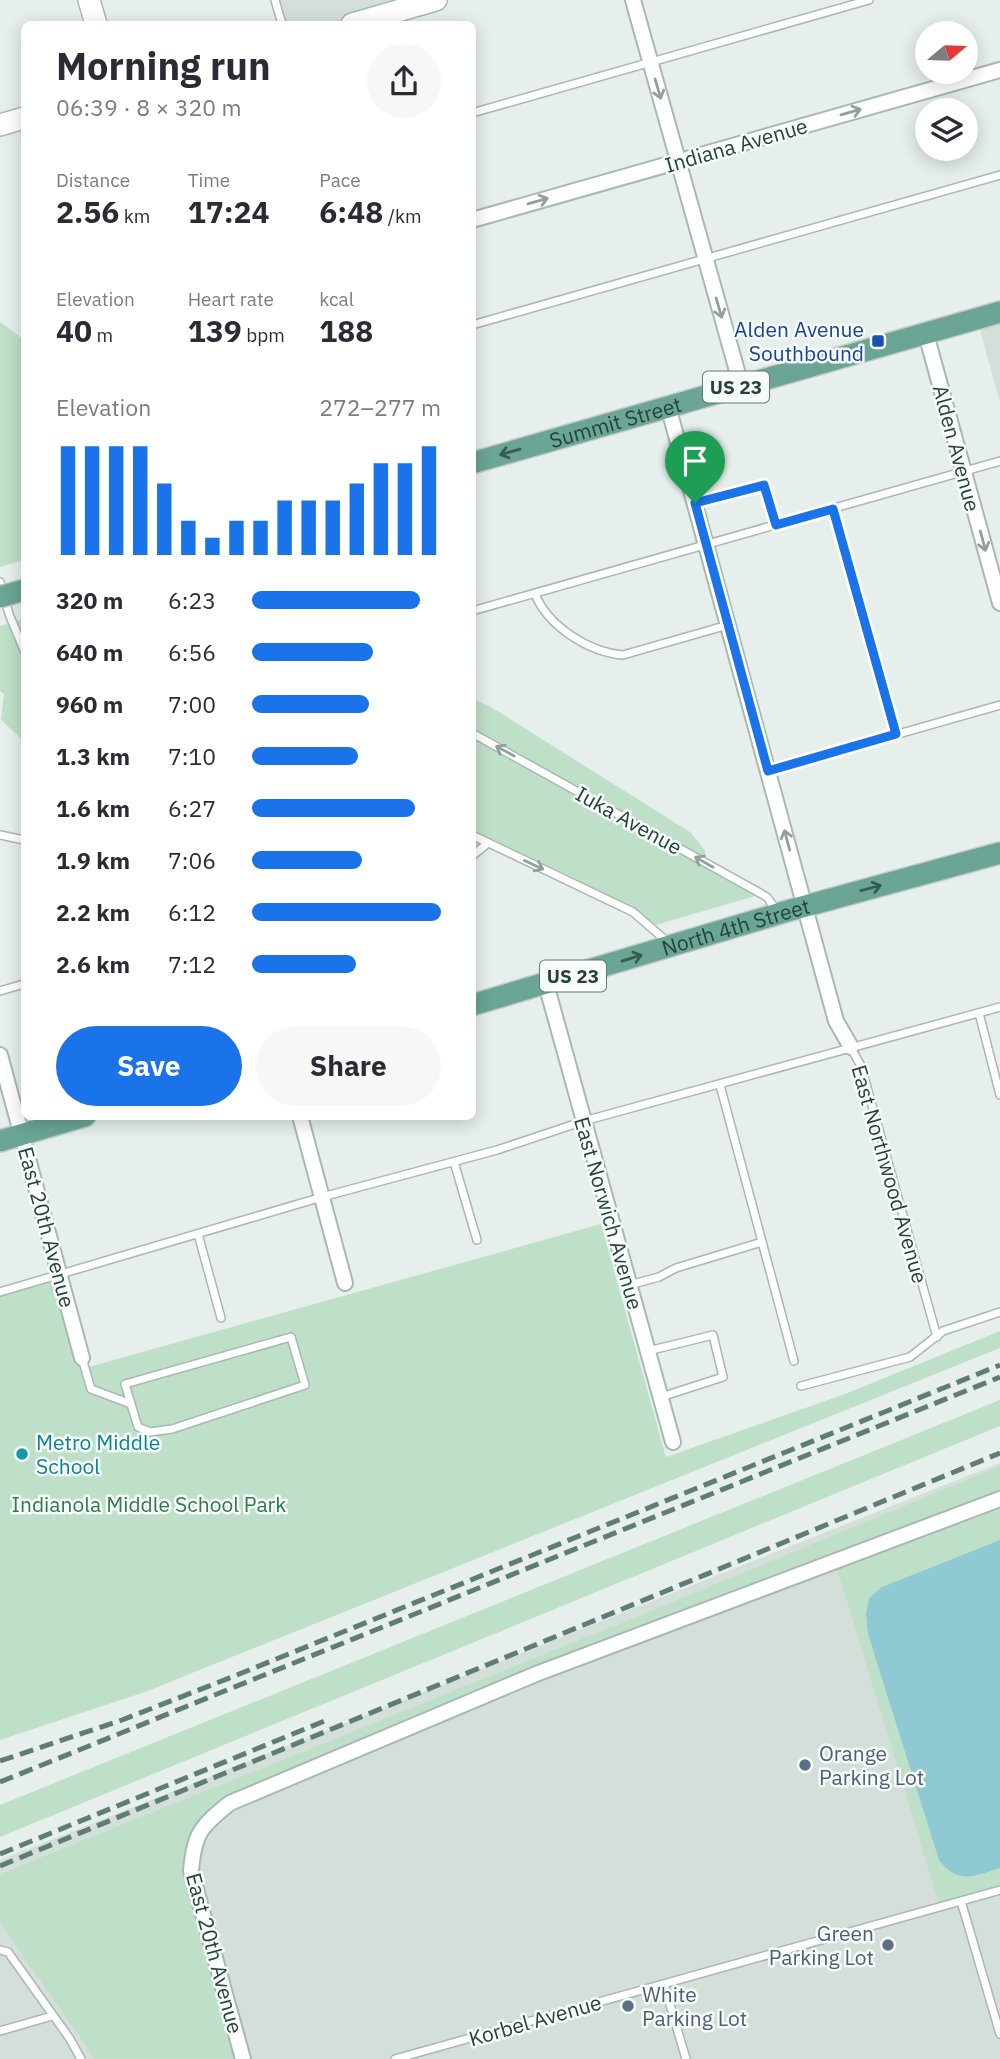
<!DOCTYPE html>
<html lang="en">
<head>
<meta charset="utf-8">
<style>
  :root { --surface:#fff; --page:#f7f7f7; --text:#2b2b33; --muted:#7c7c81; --accent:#1a73e8 }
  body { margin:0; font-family:"IBM Plex Sans",sans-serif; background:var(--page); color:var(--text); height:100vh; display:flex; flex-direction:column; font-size:26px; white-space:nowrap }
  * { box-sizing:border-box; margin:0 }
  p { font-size:23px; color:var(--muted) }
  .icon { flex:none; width:38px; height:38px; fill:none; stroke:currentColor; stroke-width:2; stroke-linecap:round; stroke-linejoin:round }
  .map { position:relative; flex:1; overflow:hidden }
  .sheet { position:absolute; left:21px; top:21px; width:455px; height:1099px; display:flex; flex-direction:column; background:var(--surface); border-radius:10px; box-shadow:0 4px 18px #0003 }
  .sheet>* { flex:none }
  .needle { width:46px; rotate:71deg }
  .buttons { position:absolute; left:915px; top:21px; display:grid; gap:14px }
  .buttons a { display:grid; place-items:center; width:63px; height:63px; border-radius:50%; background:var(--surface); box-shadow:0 4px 18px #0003; font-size:35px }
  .pin { position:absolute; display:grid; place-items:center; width:60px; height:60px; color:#fff; margin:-72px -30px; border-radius:50% 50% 50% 0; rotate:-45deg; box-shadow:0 0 7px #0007 }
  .pin .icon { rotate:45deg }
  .round { display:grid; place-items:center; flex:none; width:74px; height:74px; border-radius:37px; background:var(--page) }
  .headline { display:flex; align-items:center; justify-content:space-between; height:119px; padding:0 35px }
  h1 { font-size:38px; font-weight:800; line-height:52px }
  .figures { display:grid; grid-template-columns:repeat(3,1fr); gap:10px; height:119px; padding:7px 35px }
  .figures div { display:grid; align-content:center }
  .figures b { font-size:30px; font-weight:800 }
  .figures small { font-size:19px; font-weight:400 }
  .figures p { font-size:19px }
  .chart { height:196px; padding:14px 35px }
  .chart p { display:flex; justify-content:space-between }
  .chart svg { width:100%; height:126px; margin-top:7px; stroke:var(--accent); stroke-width:6 }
  .action { display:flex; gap:14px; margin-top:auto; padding:14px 35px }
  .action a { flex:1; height:80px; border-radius:42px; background:var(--accent); color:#fff; font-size:28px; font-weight:800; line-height:80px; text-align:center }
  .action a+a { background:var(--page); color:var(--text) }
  ul { padding:0 35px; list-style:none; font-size:23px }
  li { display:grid; grid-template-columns:112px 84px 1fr; align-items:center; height:52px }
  li i { height:18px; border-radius:9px; background:var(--accent) }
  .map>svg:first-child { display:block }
</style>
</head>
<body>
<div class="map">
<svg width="1000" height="2059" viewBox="0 0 1000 2059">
  <rect width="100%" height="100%" fill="#e6efeb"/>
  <!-- built -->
  <g fill="#d4dfda">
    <path d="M274,0H440L352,24H281Z"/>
    <path d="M1000,312V403L977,319Z"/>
    <path d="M1000,1463V2059H0V1860Z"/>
  </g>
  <!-- green -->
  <g fill="#bfe0c8">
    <path d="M0,322L24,340V560L0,567Z"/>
    <path d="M24,619V741L1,720L4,694L0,691V626Z"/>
    <path d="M472,698L491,707L690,832L705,850L707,864L762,894L652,926L633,912L489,843L473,856Z"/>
    <path d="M601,1224L666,1457L845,1394L1000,1331V1348L145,1692L0,1740V1293L59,1276L85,1368Z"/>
    <path d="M1000,1400V1426L0,1837V1805Z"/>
    <path d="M1000,1466V1890L940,1907L835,1562L230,1803L205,1823L191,1871L243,2059H95L0,1923V1874L656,1609Z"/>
  </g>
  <!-- water -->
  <path fill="#8ec9d4" d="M1000,1540V1868C974,1876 958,1885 939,1860L868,1634L866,1614L869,1598L882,1587Z"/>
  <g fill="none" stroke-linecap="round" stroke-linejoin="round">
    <defs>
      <g id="lane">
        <path d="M275,0L282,24"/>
        <path d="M472,113L869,0"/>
        <path d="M472,325L1000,175"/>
        <path d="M695,503L764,485L776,525"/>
        <path d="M833,509L896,735"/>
        <path d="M0,582L9,614L24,650"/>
        <path d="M535,594C548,626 588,652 623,655L728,625"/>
        <path d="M472,611L1000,461"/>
        <path d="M472,733L767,897L776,910"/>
        <path d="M768,771L1000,705"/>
        <path d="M0,835L24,840"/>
        <path d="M472,835L633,912L670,944"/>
        <path d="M472,856L488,843"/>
        <path d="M0,991L24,984"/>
        <path d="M979,1013L1000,1095"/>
        <path d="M851,1048L861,1066L937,1337"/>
        <path d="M720,1085L794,1361"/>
        <path d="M454,1162L477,1240"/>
        <path d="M198,1234L221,1318"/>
        <path d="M629,1285L659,1277L676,1268L762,1242"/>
        <path d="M0,1292L322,1197L497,1150L584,1121L1000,1007"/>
        <path d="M648,1351L713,1335L723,1377L661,1397"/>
        <path d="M82,1358L91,1389L131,1404L138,1427L150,1432L172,1429L305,1385L291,1337L125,1384L131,1404"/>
        <path d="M801,1386L910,1357L943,1331L1000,1312"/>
        <path d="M961,1901L1000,2034"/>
        <path d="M0,1950L8,1952L70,2039L81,2059"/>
        <path d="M664,1984L686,2059"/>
        <path d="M0,2031L52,2016"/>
        <path d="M395,2059L1000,1890"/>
      </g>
      <g id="street">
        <path d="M633,0L741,385"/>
        <path d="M472,220L1000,70"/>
        <path d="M926,334L1000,603"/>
        <path d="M668,406L836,1021L851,1047"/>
        <path d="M546,984L673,1442"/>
        <path d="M0,1055L82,1358"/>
        <path d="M300,1116L345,1283"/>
        <path d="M243,2059L191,1871C194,1833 201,1826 230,1803L536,1674L1000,1499"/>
      </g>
      <g id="secondary">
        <path d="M89,0L96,24"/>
        <path d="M352,24L436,0"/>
        <path d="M0,125L24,118"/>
      </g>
      <g id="primary">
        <path id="s1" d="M472,463L1000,312"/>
        <path id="s2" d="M472,1005L791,910L1000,853"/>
        <path d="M0,1141L85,1116"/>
      </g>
    </defs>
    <!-- lane casing -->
    <use href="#lane" stroke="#a8b8b2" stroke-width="10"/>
    <!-- street casing -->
    <use href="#street" stroke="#a8b8b2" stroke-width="18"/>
    <!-- secondary casing -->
    <use href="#secondary" stroke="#a4bbb3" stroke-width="24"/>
    <!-- primary casing -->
    <use href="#primary" stroke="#c2cac8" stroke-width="24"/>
    <!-- lane -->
    <use href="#lane" stroke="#fff" stroke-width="7"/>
    <!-- street -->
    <use href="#street" stroke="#fff" stroke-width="14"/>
    <!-- secondary -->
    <use href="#secondary" stroke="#fff" stroke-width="21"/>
    <!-- primary -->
    <use href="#primary" stroke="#6aa596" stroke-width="21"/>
    <!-- rail -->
    <g stroke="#5f7d75" stroke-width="5" stroke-dasharray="14 7" stroke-linecap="butt">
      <path d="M0,1761L122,1720L232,1677L1000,1365"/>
      <path d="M0,1782L1000,1377"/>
      <path d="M0,1854L327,1720"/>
      <path d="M0,1866L1000,1453"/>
    </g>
    <defs>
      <path id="primary-bridge" d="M0,597L24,590"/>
    </defs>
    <!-- primary-bridge casing -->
    <use href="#primary-bridge" stroke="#c2cac8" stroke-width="24" stroke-linecap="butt"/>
    <!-- primary-bridge -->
    <use href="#primary-bridge" stroke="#6aa596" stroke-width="21"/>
  </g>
  <!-- one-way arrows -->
  <defs><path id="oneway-shaft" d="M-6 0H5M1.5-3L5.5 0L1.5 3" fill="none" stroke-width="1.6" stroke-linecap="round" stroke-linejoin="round" transform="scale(1.75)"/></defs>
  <g stroke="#92a09c">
    <use href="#oneway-shaft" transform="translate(658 89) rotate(74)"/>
    <use href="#oneway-shaft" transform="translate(851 112) rotate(-16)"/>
    <use href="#oneway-shaft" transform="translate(538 201) rotate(-16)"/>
    <use href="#oneway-shaft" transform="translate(719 308) rotate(74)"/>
    <use href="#oneway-shaft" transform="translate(983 541) rotate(75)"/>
    <use href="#oneway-shaft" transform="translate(505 751) rotate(-151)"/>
    <use href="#oneway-shaft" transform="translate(787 840) rotate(-105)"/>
    <use href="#oneway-shaft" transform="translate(704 862) rotate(-150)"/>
    <use href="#oneway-shaft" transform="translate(534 865) rotate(25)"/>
  </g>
  <g stroke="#365b51">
    <use href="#oneway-shaft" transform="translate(510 452) rotate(164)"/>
    <use href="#oneway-shaft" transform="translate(871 888) rotate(-15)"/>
    <use href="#oneway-shaft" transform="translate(632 958) rotate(-17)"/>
  </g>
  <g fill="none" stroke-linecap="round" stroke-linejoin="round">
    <defs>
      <path id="route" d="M764,485L776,525L833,509L896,734L768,771L695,503Z"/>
    </defs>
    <!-- route casing -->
    <use href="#route" stroke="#fff" stroke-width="14"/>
    <!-- route -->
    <use href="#route" stroke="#1a73e8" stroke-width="9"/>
  </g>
  <!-- markers -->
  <rect fill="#1a4fb4" stroke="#f7fbf9" stroke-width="2.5" x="871" y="334" width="14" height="14" rx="3.5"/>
  <circle fill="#0f9aa8" stroke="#f7fbf9" stroke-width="2.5" cx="22" cy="1454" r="7"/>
  <g fill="#5c6f8a" stroke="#f7fbf9" stroke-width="2.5">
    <circle cx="805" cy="1765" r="7"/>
    <circle cx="888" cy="1945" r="7"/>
    <circle cx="628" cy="2006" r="7"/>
  </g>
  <g text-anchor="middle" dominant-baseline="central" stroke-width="5" stroke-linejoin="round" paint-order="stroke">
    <!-- shield labels -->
    <g fill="#f7fbf9" stroke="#637a73" stroke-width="2">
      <rect x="703" y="371.5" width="66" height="31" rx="5"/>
      <rect x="540" y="960.5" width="66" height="31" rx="5"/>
    </g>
    <g font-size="19" font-weight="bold" fill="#24423a">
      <text x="736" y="387">US 23</text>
      <text x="573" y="976">US 23</text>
    </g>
    <!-- street labels -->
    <g font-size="21" fill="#24423a" stroke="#f7fbf9">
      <text transform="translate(736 145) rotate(-16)">Indiana Avenue</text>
      <text stroke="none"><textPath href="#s1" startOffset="149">Summit Street</textPath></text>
      <text transform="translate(957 448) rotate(75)">Alden Avenue</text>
      <text transform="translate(629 820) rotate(29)">Iuka Avenue</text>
      <text stroke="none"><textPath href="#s2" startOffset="275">North 4th Street</textPath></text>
      <text transform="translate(890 1174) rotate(74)">East Northwood Avenue</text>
      <text transform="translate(609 1213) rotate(74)">East Norwich Avenue</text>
      <text transform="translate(47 1227) rotate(75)">East 20th Avenue</text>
      <text transform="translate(215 1953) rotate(75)">East 20th Avenue</text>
      <text transform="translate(535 2020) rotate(-16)">Korbel Avenue</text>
    </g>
    <!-- transit labels -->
    <g font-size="21" fill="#164399" stroke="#f7fbf9" text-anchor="end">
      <text x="864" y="329">Alden Avenue<tspan x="864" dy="24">Southbound</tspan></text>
    </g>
    <!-- culture labels -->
    <g font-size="21" fill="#0d838f" stroke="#f7fbf9" text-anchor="start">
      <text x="36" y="1442">Metro Middle<tspan x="36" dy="24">School</tspan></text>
    </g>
    <!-- park labels -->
    <g font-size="21" fill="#2d7a4b" stroke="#f7fbf9">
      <text x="149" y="1504">Indianola Middle School Park</text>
    </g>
    <!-- service labels -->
    <g font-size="21" fill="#4e5e75" stroke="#f7fbf9" text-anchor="start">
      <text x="819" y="1753">Orange<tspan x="819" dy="24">Parking Lot</tspan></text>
      <text x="874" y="1933" text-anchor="end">Green<tspan x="874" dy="24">Parking Lot</tspan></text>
      <text x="642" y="1994">White<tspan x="642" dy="24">Parking Lot</tspan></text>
    </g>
  </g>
</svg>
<div class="buttons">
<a><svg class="needle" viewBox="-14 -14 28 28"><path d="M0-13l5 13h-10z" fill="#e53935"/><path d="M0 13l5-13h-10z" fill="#7c7c81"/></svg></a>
<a><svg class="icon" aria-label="layers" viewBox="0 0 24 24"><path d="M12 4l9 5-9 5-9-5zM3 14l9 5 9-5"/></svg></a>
</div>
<div class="pin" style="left:695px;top:503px;background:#1e9e55"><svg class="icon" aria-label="arrive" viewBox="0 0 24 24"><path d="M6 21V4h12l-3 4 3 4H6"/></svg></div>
<section class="sheet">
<div class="headline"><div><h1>Morning run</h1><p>06:39 · 8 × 320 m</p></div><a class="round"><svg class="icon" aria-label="share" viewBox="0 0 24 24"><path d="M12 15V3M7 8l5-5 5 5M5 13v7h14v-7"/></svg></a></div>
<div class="figures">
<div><p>Distance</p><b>2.56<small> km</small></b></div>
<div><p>Time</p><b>17:24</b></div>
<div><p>Pace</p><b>6:48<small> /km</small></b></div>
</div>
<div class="figures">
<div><p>Elevation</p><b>40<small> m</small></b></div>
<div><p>Heart rate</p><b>139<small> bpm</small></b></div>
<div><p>kcal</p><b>188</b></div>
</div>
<div class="chart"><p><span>Elevation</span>272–277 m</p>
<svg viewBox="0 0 160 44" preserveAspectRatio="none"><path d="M5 44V6M15 44V6M25 44V6M35 44V6M45 44V19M55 44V32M65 44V38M75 44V32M85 44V32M95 44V25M105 44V25M115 44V25M125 44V19M135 44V12M145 44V12M155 44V6"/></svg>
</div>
<ul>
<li><b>320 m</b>6:23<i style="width:89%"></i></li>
<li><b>640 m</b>6:56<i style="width:64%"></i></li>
<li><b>960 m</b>7:00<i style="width:62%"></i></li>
<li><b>1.3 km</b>7:10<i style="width:56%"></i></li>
<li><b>1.6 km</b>6:27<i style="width:86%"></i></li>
<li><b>1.9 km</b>7:06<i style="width:58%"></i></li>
<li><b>2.2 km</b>6:12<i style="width:100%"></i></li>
<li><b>2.6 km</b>7:12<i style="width:55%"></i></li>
</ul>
<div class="action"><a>Save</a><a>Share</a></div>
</section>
</div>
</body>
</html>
